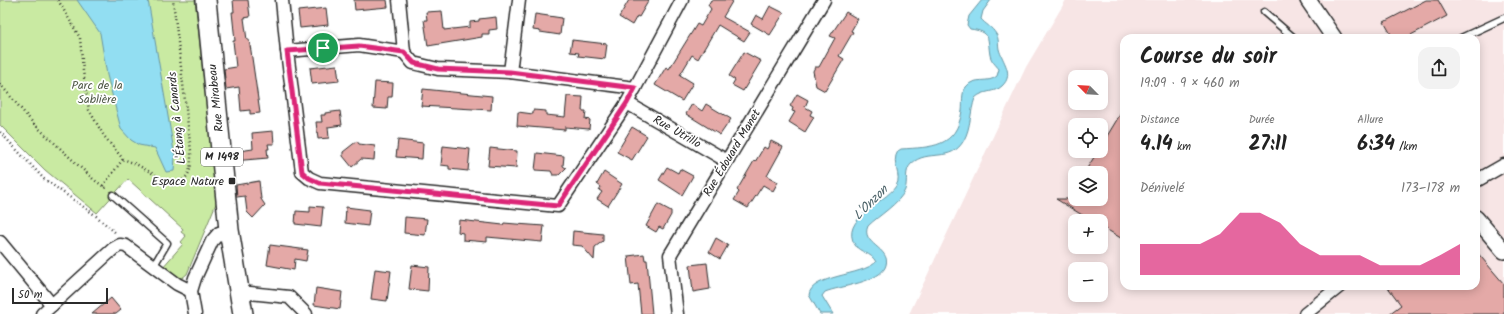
<!DOCTYPE html>
<html lang="fr">
<head>
<meta charset="utf-8">
<style>
  :root { --surface:#fff; --page:#f2f2f2; --text:#222; --muted:#767676; --accent:#db2777 }
  body { margin:0; font-family:Kalam,sans-serif; background:var(--page); color:var(--text); height:100vh; display:flex; flex-direction:column; font-size:15px; white-space:nowrap }
  * { box-sizing:border-box; margin:0 }
  p { font-size:13px; color:var(--muted) }
  .icon { flex:none; width:22px; height:22px; fill:none; stroke:currentColor; stroke-width:2; stroke-linecap:round; stroke-linejoin:round }
  .map { position:relative; flex:1; overflow:hidden }
  .details { position:absolute; left:1120px; top:34px; width:360px; height:256px; display:flex; flex-direction:column; background:var(--surface); border-radius:12px; box-shadow:0 2px 10px #0003 }
  .details>* { flex:none }
  .needle { width:26px; rotate:294deg }
  .fabs { position:absolute; left:1068px; top:70px; display:grid; gap:8px }
  .fabs a { display:grid; place-items:center; width:40px; height:40px; border-radius:8px; background:var(--surface); box-shadow:0 2px 10px #0003; font-size:20px }
  .scale { position:absolute; left:12px; bottom:10px; width:96px; box-sizing:border-box; padding-left:4px; border:2px solid #2b2b2b; border-top:0; font-size:11px; line-height:14px; white-space:nowrap; color:#2b2b2b; -webkit-text-stroke:3px #fff; paint-order:stroke }
  .pin { position:absolute; display:grid; place-items:center; width:34px; height:34px; color:#fff; margin:-17px; border:2px solid #fff; border-radius:50%; box-shadow:0 1px 4px #0007 }
  .round { display:grid; place-items:center; flex:none; width:42px; height:42px; border-radius:12px; background:var(--page) }
  .overview { display:flex; align-items:center; justify-content:space-between; height:68px; padding:0 20px }
  h1 { font-size:22px; font-weight:700; line-height:30px }
  .metrics { display:grid; grid-template-columns:repeat(3,1fr); gap:6px; height:68px; padding:4px 20px }
  .metrics div { display:grid; align-content:center }
  .metrics b { font-size:20px; font-weight:700 }
  .metrics small { font-size:11px; font-weight:400 }
  .metrics p { font-size:11px }
  .chart { height:112px; padding:8px 20px }
  .chart p { display:flex; justify-content:space-between }
  .chart svg { width:100%; height:72px; margin-top:4px; fill:var(--accent); opacity:.7 }
  .map>svg:first-child { display:block }
</style>
</head>
<body>
<div class="map">
<svg width="1504" height="314" viewBox="0 0 1504 314">
  <rect width="100%" height="100%" fill="#fff"/>
  <filter id="ink" filterUnits="userSpaceOnUse"><feTurbulence type="fractalNoise" baseFrequency=".025" numOctaves="2"/><feDisplacementMap in="SourceGraphic" scale="8" xChannelSelector="R" yChannelSelector="G"/><feConvolveMatrix kernelMatrix="1 2 1 2 8 2 1 2 1" color-interpolation-filters="sRGB"/></filter>
  <g filter="url(#ink)">
    <!-- built -->
    <path fill="#f7e5e5" fill-rule="evenodd" d="M1066,0H1504V314H909L1026,67ZM1124,38H1476V286H1124ZM1075,77H1101V103H1075ZM1075,125H1101V151H1075ZM1075,173H1101V199H1075ZM1075,221H1101V247H1075ZM1075,269H1101V295H1075Z"/>
    <!-- green -->
    <path fill="#c9eaa2" stroke="#7a8a66" d="M0,0H195L217,201L187,274L182,278L176,277L162,268L183,244L181,242L186,236L181,232L183,229L128,179L97,213L45,170L0,125Z"/>
    <!-- water -->
    <g fill="#92def2" stroke="#6996a2">
      <path d="M77,0H148L175,157L174,171L166,172L155,148L139,145L131,140L121,129L107,75L100,33Z"/>
      <path d="M982,0H991L983,11L981,19C985,24 992,27 996,34C999,38 998,44 999,49C1002,61 1015,74 1002,86C995,93 983,90 975,98C970,112 971,127 964,140C951,164 928,148 911,164C904,171 908,181 905,190C900,203 878,216 868,226C860,244 891,248 886,265C882,282 840,286 825,292L822,296L833,314H820L809,295C811,275 862,276 876,262C871,252 860,253 855,245C839,219 885,203 896,186C903,175 890,164 898,151L901,149C932,147 956,148 962,111C963,103 961,93 966,87C974,76 989,84 997,76L999,69C996,65 991,61 990,55C987,38 992,32 970,29L967,25L969,16Z"/>
    </g>
    <!-- building -->
    <g fill="#e4a9a7" stroke="#2b2b2b">
      <path d="M233,0H248L250,17L244,18L247,40H249L251,51L260,113L250,114V110L241,111L239,87L226,89L224,69L236,67L233,41H235L232,12H234Z"/>
      <path d="M354,0H387L388,7L355,10Z"/>
      <path d="M629,0H649L639,17L637,16L632,25L619,17Z"/>
      <path d="M711,0H733L723,17L750,32L744,41L718,25L698,59L692,55L680,75L693,83L682,101L655,85L666,67L669,69L697,24L701,26L711,9L708,5Z"/>
      <path d="M1426,0H1438L1447,16L1405,38H1393L1384,22Z"/>
      <path d="M770,6L784,13L770,35L751,24L756,15L763,19Z"/>
      <path d="M326,8L328,25L300,28L298,11Z"/>
      <path d="M442,11L444,30L470,27V22L479,21V19L496,17L497,29L489,30V34H482V37L428,46L424,20H427L426,12Z"/>
      <path d="M846,12L858,19L851,31L853,32L839,56L844,59L825,91L816,86L813,71L815,67H819L835,38L830,36Z"/>
      <path d="M535,14L562,18L560,35L540,32V31L533,30Z"/>
      <path d="M572,40L607,44L605,59L578,56L579,53L570,52Z"/>
      <path d="M744,52L761,61L743,91L732,85L735,80L729,76Z"/>
      <path d="M337,65L339,81L312,84L310,68Z"/>
      <path d="M375,82L393,83L392,97H388L387,109L373,108Z"/>
      <path d="M423,89L492,96L491,110L421,106Z"/>
      <path d="M797,94L808,100L805,107L812,111L810,115L814,117L805,132L789,122L795,112L792,111L793,108L790,106Z"/>
      <path d="M567,96L583,97L582,111H586L585,119L590,120L589,129L565,127V130L517,126L518,112L533,114V110L546,111V115L565,117Z"/>
      <path d="M692,104L702,111L706,104L731,119L720,135L686,114Z"/>
      <path d="M1124,108V240L1101,226V221H1092L1056,199H1101V173H1084L1098,151H1101V146Z"/>
      <path d="M340,111L342,125L328,127L329,138L318,139L316,122H322L321,115H325V113Z"/>
      <path d="M632,127L647,136L632,160L617,152Z"/>
      <path d="M273,131L274,144H268L269,149H267L268,158L233,161L232,152L253,149L252,133Z"/>
      <path d="M398,140L423,143L422,159L396,157Z"/>
      <path d="M357,141L359,144L375,146L374,160L361,159L352,167L343,156V152Z"/>
      <path d="M771,141L783,147L767,176L778,182L773,191L763,185L748,208L734,200L739,192L737,190L754,161L755,162L764,147L767,149Z"/>
      <path d="M443,146L470,149L468,171L449,169V166L441,165Z"/>
      <path d="M490,148L517,151L516,168L488,166Z"/>
      <path d="M537,153L564,156L563,166L566,168L559,175H553L551,171L535,170Z"/>
      <path d="M667,167L678,173L680,169L693,176L682,195L659,180Z"/>
      <path d="M604,172L622,184L608,206L597,199L602,192L599,190L601,187L597,184Z"/>
      <path d="M259,181L261,199L265,205L253,218L247,212L245,196L237,197L236,185Z"/>
      <path d="M658,204L671,211V215L663,229L659,227L656,232L646,226Z"/>
      <path d="M310,206L323,207L321,227L295,224L296,211L310,212Z"/>
      <path d="M346,207L370,210L368,226L345,223Z"/>
      <path d="M405,217L427,219L425,235L404,233Z"/>
      <path d="M459,220L503,225L504,223L516,224L544,226L542,242L487,237V242L463,240V233L458,232Z"/>
      <path d="M573,231L603,234V241L595,247L594,260L582,246L572,245Z"/>
      <path d="M716,238L728,245L720,259L709,252Z"/>
      <path d="M270,245L308,250L306,261L295,259L294,270L267,265Z"/>
      <path d="M1476,251L1504,284V314H1389L1401,305L1387,286H1476Z"/>
      <path d="M644,254L645,260H647L652,314H641L638,284L631,285L628,256Z"/>
      <path d="M707,263L710,289L693,292L690,265Z"/>
      <path d="M412,265L429,267L428,291L409,289Z"/>
      <path d="M375,269L391,271L387,301L371,299Z"/>
      <path d="M316,288L342,292L340,309L314,305Z"/>
      <path d="M111,298L121,310L116,314H92Z"/>
    </g>
    <g fill="none" stroke-linecap="round" stroke-linejoin="round">
      <defs>
        <g id="service">
          <path d="M1264,12L1294,38"/>
          <path d="M1461,38L1504,18"/>
          <path d="M113,195L167,243L153,267"/>
        </g>
        <g id="minor">
          <path d="M282,0L287,51L302,172L309,178L320,183L558,206L627,103L682,0"/>
          <path d="M399,0L404,52L413,63L438,69L510,72L635,88"/>
          <path d="M287,51L359,45L404,52"/>
          <path d="M510,72L519,0"/>
          <path d="M627,103L727,161"/>
          <path d="M1476,181L1504,165"/>
          <path d="M0,242L52,305"/>
          <path d="M240,292L289,297L306,314"/>
          <path d="M42,314L113,249L120,245L126,246L177,284L191,291"/>
          <path d="M195,314L191,291L195,278L212,241L219,233L229,230"/>
          <path d="M677,314L670,255L824,0"/>
          <path d="M1305,314L1340,286"/>
        </g>
        <g id="tertiary">
          <path d="M1308,0L1334,38"/>
          <path d="M1476,218L1504,251"/>
        </g>
        <path id="primary" d="M206,0L229,230L243,314"/>
      </defs>
      <!-- service casing -->
      <use href="#service" stroke="#2b2b2b" stroke-width="9"/>
      <!-- minor casing -->
      <use href="#minor" stroke="#2b2b2b" stroke-width="15"/>
      <!-- tertiary casing -->
      <use href="#tertiary" stroke="#2b2b2b" stroke-width="18"/>
      <!-- primary casing -->
      <use href="#primary" stroke="#2b2b2b" stroke-width="22"/>
      <!-- path -->
      <g stroke="#2b2b2b" stroke-width="2.5" stroke-dasharray="1 3" stroke-linecap="butt">
        <path d="M58,0L80,38L83,71L89,110L104,136L123,159L136,164L173,185C192,178 191,168 191,151L173,0"/>
        <path d="M0,84L33,123L93,179L107,189"/>
        <path d="M0,132L44,179L95,215L117,234"/>
        <path d="M103,186L123,159"/>
      </g>
      <!-- service -->
      <use href="#service" stroke="#fff" stroke-width="6"/>
      <!-- minor -->
      <use href="#minor" stroke="#fff" stroke-width="12"/>
      <!-- tertiary -->
      <use href="#tertiary" stroke="#fff" stroke-width="15"/>
      <!-- primary -->
      <use href="#primary" stroke="#fff" stroke-width="19"/>
    </g>
  </g>
  <g fill="none" stroke-linecap="round" stroke-linejoin="round" filter="url(#ink)">
    <defs>
      <path id="route" d="M359,46L404,52L414,63L438,69L510,72L635,88L627,103L558,206L320,183L309,178L302,172L287,51Z"/>
    </defs>
    <!-- route casing -->
    <use href="#route" stroke="#fff" stroke-width="8"/>
    <!-- route -->
    <use href="#route" stroke="#db2777" stroke-width="5"/>
  </g>
  <!-- markers -->
  <rect fill="#2b2b2b" stroke="#fff" stroke-width="1.5" x="228" y="177" width="8" height="8" rx="2"/>
  <g text-anchor="middle" dominant-baseline="central" stroke-width="3.5" stroke-linejoin="round" paint-order="stroke">
    <!-- shield labels -->
    <rect fill="#fff" stroke="#6b6b6b" stroke-width="1" x="201" y="148" width="42" height="18" rx="3"/>
    <g font-size="11" font-weight="bold" fill="#2b2b2b">
      <text x="222" y="157">M 1498</text>
    </g>
    <!-- park labels -->
    <g font-size="12" fill="#525b49" stroke="#fff">
      <text x="97" y="85">Parc de la<tspan x="97" dy="14">Sablière</tspan></text>
    </g>
    <!-- street labels -->
    <g font-size="12" fill="#2b2b2b" stroke="#fff">
      <text transform="translate(216 98) rotate(-96)">Rue Mirabeau</text>
      <text transform="translate(177 118) rotate(-96)">L'Étang à Canards</text>
      <text transform="translate(677 132) rotate(30)">Rue Utrillo</text>
      <text transform="translate(732 153) rotate(-59)">Rue Édouard Manet</text>
    </g>
    <!-- poi labels -->
    <g font-size="12" fill="#2b2b2b" stroke="#fff" text-anchor="end">
      <text x="224" y="181">Espace Nature</text>
    </g>
    <!-- water labels -->
    <g font-size="13" font-style="italic" fill="#4a6167" stroke="#fff">
      <text transform="translate(871 203) rotate(-45)">L'Onzon</text>
    </g>
  </g>
</svg>
<div class="fabs">
<a><svg class="needle" viewBox="-14 -14 28 28"><path d="M0-13l5 13h-10z" fill="#e53935"/><path d="M0 13l5-13h-10z" fill="#767676"/></svg></a>
<a><svg class="icon" aria-label="locate" viewBox="0 0 24 24"><circle cx="12" cy="12" r="6"/><path d="M12 2v4M12 18v4M2 12h4M18 12h4"/></svg></a>
<a><svg class="icon" aria-label="layers" viewBox="0 0 24 24"><path d="M12 4l9 5-9 5-9-5zM3 14l9 5 9-5"/></svg></a>
<a>+</a>
<a>−</a>
</div>
<div class="scale">50 m</div>
<div class="pin" style="left:323px;top:48px;background:#1e9e55"><svg class="icon" aria-label="arrive" viewBox="0 0 24 24"><path d="M6 21V4h12l-3 4 3 4H6"/></svg></div>
<section class="details">
<div class="overview"><div><h1>Course du soir</h1><p>19:09 · 9 × 460 m</p></div><a class="round"><svg class="icon" aria-label="share" viewBox="0 0 24 24"><path d="M12 15V3M7 8l5-5 5 5M5 13v7h14v-7"/></svg></a></div>
<div class="metrics">
<div><p>Distance</p><b>4.14<small> km</small></b></div>
<div><p>Durée</p><b>27:11</b></div>
<div><p>Allure</p><b>6:34<small> /km</small></b></div>
</div>
<div class="chart"><p><span>Dénivelé</span>173–178 m</p>
<svg viewBox="0 0 160 44" preserveAspectRatio="none"><path d="M0 44V25L10 25L20 25L30 25L40 19L50 6L60 6L70 12L80 25L90 32L100 32L110 32L120 38L130 38L140 38L150 32L160 25V44z"/></svg>
</div>
</section>
</div>
</body>
</html>
